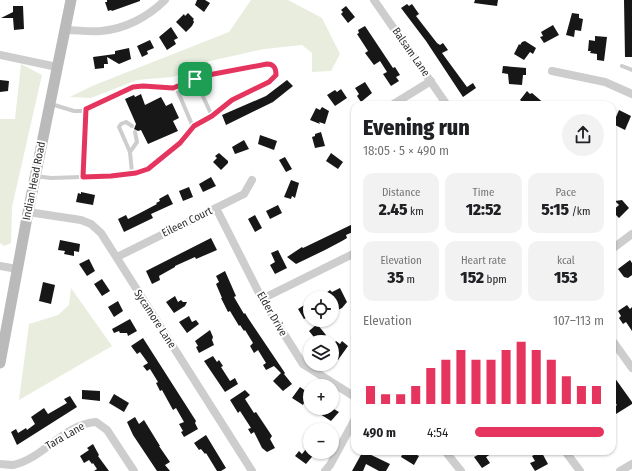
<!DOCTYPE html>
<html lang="en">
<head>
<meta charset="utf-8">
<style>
  :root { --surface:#fff; --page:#f2f2f2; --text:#202124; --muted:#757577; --accent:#e5345e }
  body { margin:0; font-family:"Fira Sans Condensed",sans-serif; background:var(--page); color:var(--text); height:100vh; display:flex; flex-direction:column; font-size:15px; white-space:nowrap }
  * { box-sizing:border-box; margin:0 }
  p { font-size:13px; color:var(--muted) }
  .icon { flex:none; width:22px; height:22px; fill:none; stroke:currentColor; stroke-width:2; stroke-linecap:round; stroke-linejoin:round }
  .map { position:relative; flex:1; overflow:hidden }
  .side { position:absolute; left:351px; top:101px; width:265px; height:354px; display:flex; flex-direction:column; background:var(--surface); border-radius:12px; box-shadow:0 1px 3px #0004 }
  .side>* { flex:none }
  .buttons { position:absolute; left:303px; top:291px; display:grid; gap:8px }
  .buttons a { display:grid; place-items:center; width:36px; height:36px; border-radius:50%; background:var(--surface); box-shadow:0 1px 3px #0004; font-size:20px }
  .pin { position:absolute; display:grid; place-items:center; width:34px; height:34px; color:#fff; margin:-17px; border-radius:8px; box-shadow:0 2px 6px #0006 }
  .round { display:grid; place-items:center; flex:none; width:42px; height:42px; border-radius:21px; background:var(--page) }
  .headline { display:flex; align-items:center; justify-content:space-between; height:68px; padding:0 12px }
  h1 { font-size:22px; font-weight:800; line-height:30px }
  .stats { display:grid; grid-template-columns:repeat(3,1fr); gap:6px; height:68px; padding:4px 12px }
  .stats div { display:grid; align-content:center; border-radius:10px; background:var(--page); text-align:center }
  .stats b { font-size:17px; font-weight:800 }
  .stats small { font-size:11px; font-weight:400 }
  .stats p { font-size:11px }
  .chart { height:112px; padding:8px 12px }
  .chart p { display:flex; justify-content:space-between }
  .chart svg { width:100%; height:72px; margin-top:4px; stroke:var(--accent); stroke-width:6 }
  ul { padding:0 12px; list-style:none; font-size:13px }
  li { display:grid; grid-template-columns:64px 48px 1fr; align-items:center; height:30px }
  li i { height:10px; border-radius:5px; background:var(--accent) }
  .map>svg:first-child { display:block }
</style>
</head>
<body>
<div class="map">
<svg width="632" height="471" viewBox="0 0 632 471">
  <rect width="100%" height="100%" fill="#fff"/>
  <!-- green -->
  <g fill="#e8edde">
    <path d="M251,0H288L322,18L340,54L331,71L312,72V53L302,45L264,49L210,61L173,77L137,80L91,98L70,97L92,86L229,32Z"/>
    <path d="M21,64L42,75L12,207L11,243L4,246L0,243V119H15Z"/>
    <path d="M71,288L112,346L19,400L29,324L58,315L69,305Z"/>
  </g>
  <!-- building -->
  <g fill="#171717">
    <path d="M107,0H140V1L112,11L111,10L108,11L105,2H107Z"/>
    <path d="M197,0H205L210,3L204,12L195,5Z"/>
    <path d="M475,0H498L497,6L474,3Z"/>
    <path d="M624,0H632V57H625Z"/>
    <path d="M407,4L409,6L412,4L419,14L416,16L437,43L440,45L443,43L448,50L442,53L467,87L473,83L476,88L463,97L426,41L401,8Z"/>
    <path d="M13,6H23L24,29L14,30L13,18H1L13,12Z"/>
    <path d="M346,6L355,17L348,23L341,14L343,12L341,10Z"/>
    <path d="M188,13L194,19L193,20L194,22L192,26L186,32L176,22L184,14L185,16Z"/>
    <path d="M572,13L579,14V18L583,19L581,31L575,30L574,37L566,35Z"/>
    <path d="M553,25L559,35L544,43L540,37L543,36L541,32Z"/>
    <path d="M365,26L393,68L395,67L400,75L396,77L399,81L391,86L383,74L387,72L380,61L374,65L365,53L368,51L357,34L359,33L358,30Z"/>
    <path d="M171,27L178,38L174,40L176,44L167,50L159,37Z"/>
    <path d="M595,36L607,37L604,61L597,60V54L590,53L591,51H588L589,40L595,41Z"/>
    <path d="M150,40L154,48L147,51L148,54L142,57L137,46Z"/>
    <path d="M525,41L536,48L533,54L530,52L524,60L514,54L519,44L520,45L522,42Z"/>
    <path d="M129,48L131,59L119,64L107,57L108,64H104V68L95,69L93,57L115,54V51Z"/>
    <path d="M503,66L526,68V75H523L522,85L509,84L508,74L502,73Z"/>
    <path d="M0,80L9,81L8,91L0,92Z"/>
    <path d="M287,80L293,86L273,102L226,125L222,115L266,96Z"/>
    <path d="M365,82L372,93L361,102L357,96L359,94L355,88Z"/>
    <path d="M341,89L347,98L335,106L327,95L335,90L337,92Z"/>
    <path d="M527,91L530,94L532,93L546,105H526L520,100Z"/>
    <path d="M141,94L145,105L161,97L166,106L172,103L179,118L173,121L178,131L148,144L141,130L138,131L134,129L136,124L125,99L134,95L135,97Z"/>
    <path d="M322,107L329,111L325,124L319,122L320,124L310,120L316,108L320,110Z"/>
    <path d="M619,110L631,116L625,130L613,124Z"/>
    <path d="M321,132L325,146L315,148L312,137L315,136V134Z"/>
    <path d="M260,135L277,141L274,150L258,144Z"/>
    <path d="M244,140L249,149L235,154L232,147Z"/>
    <path d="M219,153L228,161V163L221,170L213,162L217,158L215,156Z"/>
    <path d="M331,153L343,162L338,169L326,161Z"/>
    <path d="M285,157L292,169L286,172L279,160Z"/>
    <path d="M211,177L216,186L203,192L199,184Z"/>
    <path d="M291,180L299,183L295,198L292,196L291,199L284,197Z"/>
    <path d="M189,187L193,197L183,201L179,191Z"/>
    <path d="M81,192L95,195L93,205L76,202L78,193L81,194Z"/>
    <path d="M168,194L173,204L151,214L153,218L124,232L118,219L126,215L128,219L140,213L157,204L156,203L160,201L159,199Z"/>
    <path d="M622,200L629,208L619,218L612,211L619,205L615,201Z"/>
    <path d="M278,205L282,213L270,219L266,211Z"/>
    <path d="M255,215L262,228L255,232L248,219Z"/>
    <path d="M355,223V231L346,235L347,238L342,241L325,250L296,264L287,257L302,247L303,248Z"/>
    <path d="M211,238L217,250L196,259L195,257L175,266V267L159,276L160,280L152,284L146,271Z"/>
    <path d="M60,240L80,244L79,252L74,251V256L64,254L65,251L58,250Z"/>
    <path d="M278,250L287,268L275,274L270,265L275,262L271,253Z"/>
    <path d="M89,259L95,271L87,276L79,264Z"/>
    <path d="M630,260L632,263V275L628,278L624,277L618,269Z"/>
    <path d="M225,271L236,296L234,297L244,314L245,313L248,318L285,373L284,374L292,384L283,391L273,381L281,373L274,366L266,370L263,365L266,363L258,350L254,353L250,346L253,343L245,330L244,331L240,325L239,326L230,311L228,312L221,298H222L216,284L219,282L216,276Z"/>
    <path d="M102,279L110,291L102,296L94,284Z"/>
    <path d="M43,282L55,285L51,304L39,301Z"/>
    <path d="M340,288L347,302L342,308L338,310L335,305L332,307V298H322L327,295L326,293L330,290L332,292Z"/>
    <path d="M175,296L178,302L181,300L183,302H187L185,306L174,313L166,302Z"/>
    <path d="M118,301L123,311L114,317L108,307Z"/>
    <path d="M306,304L310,310V316L304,319L298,309Z"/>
    <path d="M627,305L630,309L632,307V331L626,322L623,324L619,318L621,316L618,311Z"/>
    <path d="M189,316L192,322L196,320L199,324L187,333L179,322Z"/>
    <path d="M130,319L137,331L128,336L127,333H120L119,331L114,333L112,329Z"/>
    <path d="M317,324L326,335L318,342L309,331Z"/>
    <path d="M210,330L213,337L212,340L214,345L199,353L196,347L198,346L195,341Z"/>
    <path d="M143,338L196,421L195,423L198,429L184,437L181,432L183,431L179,424L184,422L176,408L173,410L162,390L160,391L156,383L158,382L150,369L147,371L143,366L148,363L140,352L137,354L131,346Z"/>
    <path d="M336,341L340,344L342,341L348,346L338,360L332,356L334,353L332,351V346Z"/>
    <path d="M213,356L217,362L219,360L223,366L221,367L230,381L235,378L238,384L225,392L204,361Z"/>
    <path d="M612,374L632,402V404L616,414L613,408L617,405L612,399L615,397L612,392Z"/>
    <path d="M300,387L310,394V398L306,404L304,403L303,405L292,398Z"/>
    <path d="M82,390L100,391V401L82,399Z"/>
    <path d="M245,390L250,395L245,399L254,413L256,412L272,436L270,439L275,448L267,452L262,448L254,432L251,434L248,429L251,428L240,411L238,413L230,400Z"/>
    <path d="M114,394L129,403L124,412L109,403Z"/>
    <path d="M70,396L77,407L17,445L11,432L16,429L18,433L26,428L27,430L35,424L31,417L44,408L48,414L67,403L64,399Z"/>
    <path d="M324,408H332L339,412L331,421L320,414Z"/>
    <path d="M135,417L139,424L144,420L160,446H159L170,462L165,465L170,471H157L133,435L127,422Z"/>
    <path d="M206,435L226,468L221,471H217L206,453L205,454L201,449L199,450L194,443Z"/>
    <path d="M93,444L99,455L98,456L109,471H94L97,469L93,463L92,464L89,460L84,463L80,456L89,450L87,448Z"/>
    <path d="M310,444V452H316L306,464L295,456L299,451L302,454Z"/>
    <path d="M363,451L390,464L386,471H379L366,464L363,471H352Z"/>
    <path d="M404,451H410L419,456L414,465L401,457Z"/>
    <path d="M485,451H496L486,457L490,463L482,468L474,457Z"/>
    <path d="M541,451L548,464L535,471L530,463L535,461L532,456Z"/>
  </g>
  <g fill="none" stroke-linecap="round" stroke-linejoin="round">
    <!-- service -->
    <g stroke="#cdcdcd" stroke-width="4">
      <path d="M622,66L632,70"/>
      <path d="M195,79L203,76L267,63C274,65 276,68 276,75L269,82L232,100L212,116"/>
      <path d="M176,87L193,127"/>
      <path d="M130,152L119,127L121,124L126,122L132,126"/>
      <path d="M132,173L130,152L137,142L135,132"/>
      <path d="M35,176L51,178L111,176L144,171L152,167L180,143L190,129L212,116L195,79L173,88L143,86L133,87L82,111H74L51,104"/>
      <path d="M83,177L86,109"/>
    </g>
    <!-- minor -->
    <g stroke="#cdcdcd" stroke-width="8">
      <path d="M374,0L447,105"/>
      <path d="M66,30C77,30 89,32 101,31C125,29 148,17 165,0"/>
      <path d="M0,55L57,67"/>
      <path d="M552,71L605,82L632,94"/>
      <path d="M392,105L431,81"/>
      <path d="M216,208L262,299L303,364L355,397"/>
      <path d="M28,212L81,220L91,224L101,233L252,471"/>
      <path d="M612,249L632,234"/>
      <path d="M117,257L244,194L252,180"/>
      <path d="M0,266L17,269"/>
      <path d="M262,299L355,253"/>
      <path d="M612,340L632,368"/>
      <path d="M445,451L461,471"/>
      <path d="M565,451L580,471"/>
      <path d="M0,464C4,464 9,465 13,465C43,459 64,424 96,422L107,430L134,471"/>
      <path d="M325,471L330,465L355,419"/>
      <path d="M620,471L632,464"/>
    </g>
    <!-- secondary -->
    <path stroke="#bababa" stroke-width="11" d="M0,363L28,212L71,0"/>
  </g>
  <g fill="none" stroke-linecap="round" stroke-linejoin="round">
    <defs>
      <path id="route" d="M267,64C274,64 276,68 276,75L269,82L232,100L212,116L194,126L180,143L148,169L136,173L111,176L83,177L86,109L133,87L143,86L173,88L203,76Z"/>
    </defs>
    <!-- route casing -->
    <use href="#route" stroke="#fff" stroke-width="8"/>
    <!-- route -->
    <use href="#route" stroke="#e5345e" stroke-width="5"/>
  </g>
  <g text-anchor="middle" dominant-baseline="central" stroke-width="4" stroke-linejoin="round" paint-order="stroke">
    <!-- street labels -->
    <g font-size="11" fill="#303030" stroke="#fff">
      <text transform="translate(411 52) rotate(55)">Balsam Lane</text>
      <text transform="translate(34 181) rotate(-79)">Indian Head Road</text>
      <text transform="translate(187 222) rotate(-26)">Eileen Court</text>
      <text transform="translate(272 314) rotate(60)">Elder Drive</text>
      <text transform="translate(155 319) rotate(57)">Sycamore Lane</text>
      <text transform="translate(65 436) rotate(-30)">Tara Lane</text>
    </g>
  </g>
</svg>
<div class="buttons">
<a><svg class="icon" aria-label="locate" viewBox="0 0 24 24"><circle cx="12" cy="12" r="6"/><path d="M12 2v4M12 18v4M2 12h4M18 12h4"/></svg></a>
<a><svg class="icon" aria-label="layers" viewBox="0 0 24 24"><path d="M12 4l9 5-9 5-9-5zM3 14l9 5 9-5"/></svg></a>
<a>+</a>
<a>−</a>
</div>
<div class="pin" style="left:195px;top:79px;background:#1e9e55"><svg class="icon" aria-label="arrive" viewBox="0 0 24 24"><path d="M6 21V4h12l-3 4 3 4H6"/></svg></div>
<section class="side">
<div class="headline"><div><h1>Evening run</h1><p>18:05 · 5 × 490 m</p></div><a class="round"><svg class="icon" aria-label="share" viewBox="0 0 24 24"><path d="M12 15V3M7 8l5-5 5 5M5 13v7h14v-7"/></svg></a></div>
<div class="stats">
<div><p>Distance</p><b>2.45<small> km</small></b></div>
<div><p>Time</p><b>12:52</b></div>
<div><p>Pace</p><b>5:15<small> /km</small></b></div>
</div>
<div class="stats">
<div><p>Elevation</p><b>35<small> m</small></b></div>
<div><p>Heart rate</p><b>152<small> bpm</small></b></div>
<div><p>kcal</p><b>153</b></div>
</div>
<div class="chart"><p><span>Elevation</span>107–113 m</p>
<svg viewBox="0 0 160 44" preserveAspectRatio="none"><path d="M5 44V33M15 44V38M25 44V38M35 44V33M45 44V22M55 44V17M65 44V11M75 44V17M85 44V17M95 44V11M105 44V6M115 44V11M125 44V17M135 44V27M145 44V33M155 44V33"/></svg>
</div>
<ul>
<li><b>490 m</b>4:54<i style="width:100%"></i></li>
</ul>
</section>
</div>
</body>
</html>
